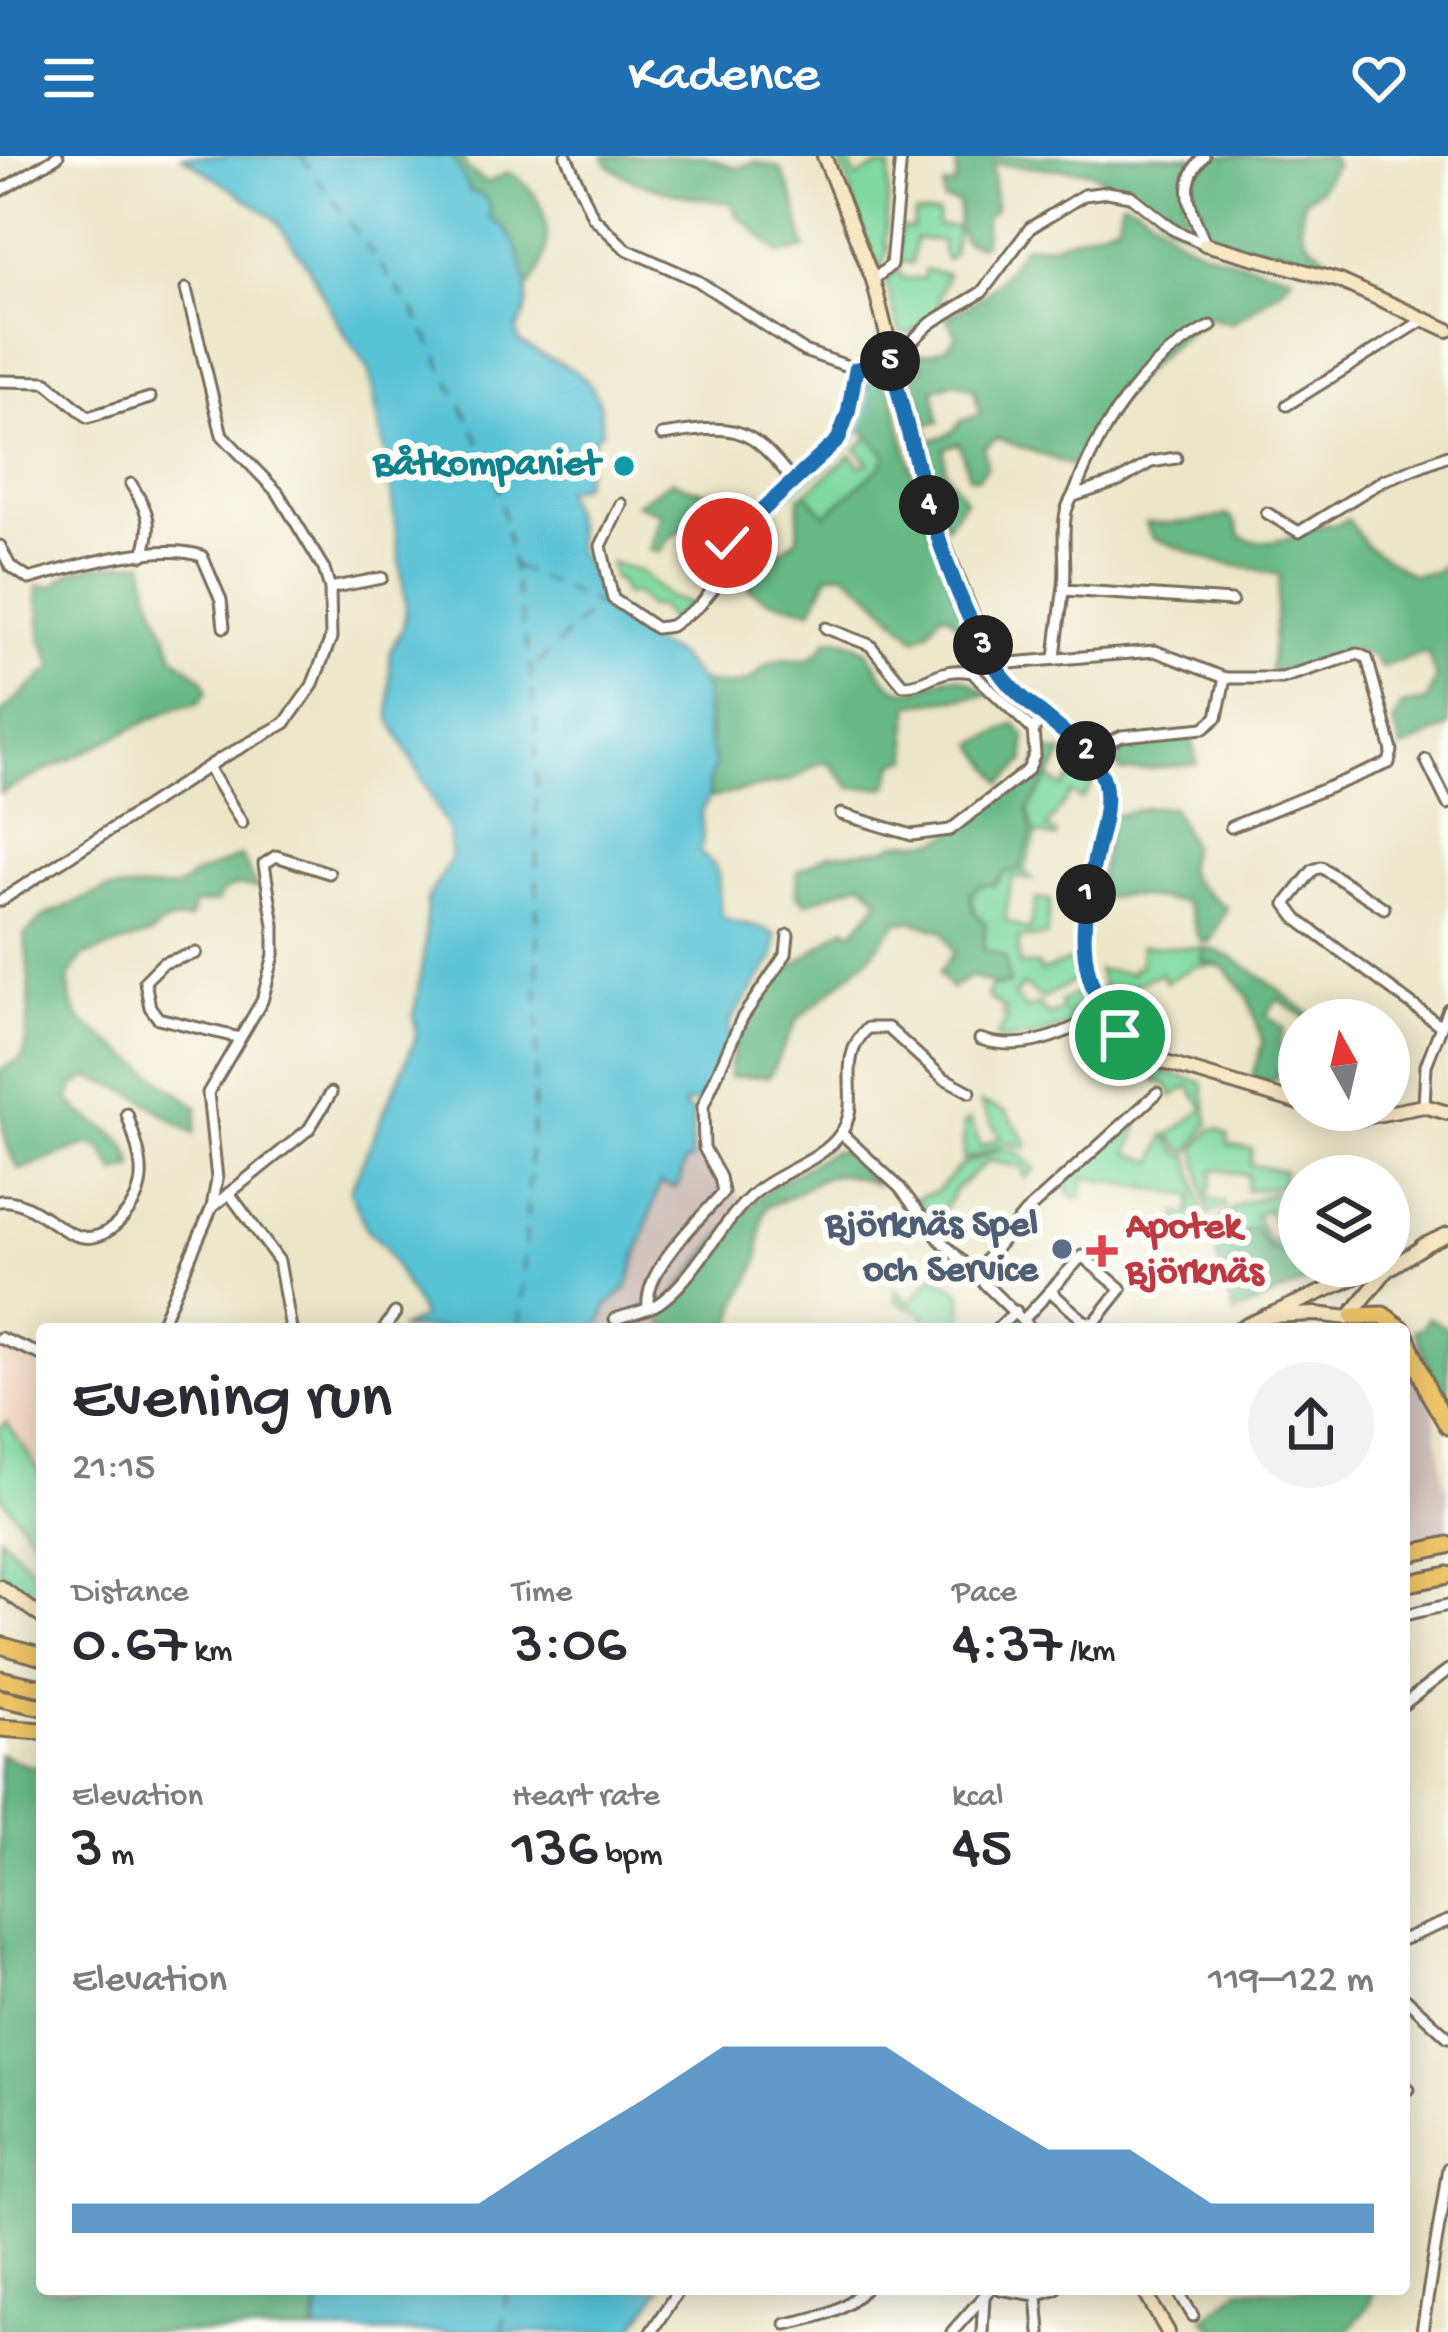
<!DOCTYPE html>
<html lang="en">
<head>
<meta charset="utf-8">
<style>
  :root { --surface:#fff; --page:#f2f2f3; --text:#2b2b33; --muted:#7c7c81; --accent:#1f6fb2 }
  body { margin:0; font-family:"Gochi Hand",sans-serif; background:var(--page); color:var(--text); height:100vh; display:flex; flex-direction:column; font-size:45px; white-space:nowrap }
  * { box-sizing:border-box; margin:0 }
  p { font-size:39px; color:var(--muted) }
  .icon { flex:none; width:66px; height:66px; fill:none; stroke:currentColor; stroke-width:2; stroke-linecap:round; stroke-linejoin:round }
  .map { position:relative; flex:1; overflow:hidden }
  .side { position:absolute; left:36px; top:1167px; width:1374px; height:972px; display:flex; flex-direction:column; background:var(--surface); border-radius:12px; box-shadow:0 6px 30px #0003 }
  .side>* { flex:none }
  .needle { width:78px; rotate:352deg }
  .tools { position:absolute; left:1278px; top:843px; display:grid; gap:24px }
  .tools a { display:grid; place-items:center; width:132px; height:132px; border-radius:50%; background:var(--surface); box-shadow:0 6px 30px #0003; font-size:60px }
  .pin { position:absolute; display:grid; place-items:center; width:102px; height:102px; color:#fff; margin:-51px; border:6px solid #fff; border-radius:50%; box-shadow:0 3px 12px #0007 }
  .km { position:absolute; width:60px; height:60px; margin:-30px; border-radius:50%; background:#222; color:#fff; font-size:33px; line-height:60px; text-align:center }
  .round { display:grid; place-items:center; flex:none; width:126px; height:126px; border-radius:63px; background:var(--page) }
  .headline { display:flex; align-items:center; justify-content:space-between; height:204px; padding:0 36px }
  h1 { font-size:66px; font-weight:600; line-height:90px }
  .figures { display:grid; grid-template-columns:repeat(3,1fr); gap:18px; height:204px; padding:12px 36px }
  .figures div { display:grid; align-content:center }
  .figures b { font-size:60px; font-weight:600 }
  .figures small { font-size:33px; font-weight:400 }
  .figures p { font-size:33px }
  .chart { height:336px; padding:24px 36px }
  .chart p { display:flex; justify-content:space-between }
  .chart svg { width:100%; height:216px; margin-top:12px; fill:var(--accent); opacity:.7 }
  header { display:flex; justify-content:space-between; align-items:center; height:156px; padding:0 36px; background:var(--accent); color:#fff; font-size:54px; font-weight:600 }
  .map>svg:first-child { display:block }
</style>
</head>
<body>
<header><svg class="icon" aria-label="menu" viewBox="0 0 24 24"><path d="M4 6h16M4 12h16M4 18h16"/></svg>Kadence<svg class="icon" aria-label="heart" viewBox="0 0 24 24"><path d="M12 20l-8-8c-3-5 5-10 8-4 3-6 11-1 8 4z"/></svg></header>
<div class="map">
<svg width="1448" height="2176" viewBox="0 0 1448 2176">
  <rect width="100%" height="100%" fill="#fdfcf7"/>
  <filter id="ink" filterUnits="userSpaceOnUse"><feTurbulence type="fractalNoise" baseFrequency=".00833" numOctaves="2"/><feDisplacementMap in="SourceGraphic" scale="24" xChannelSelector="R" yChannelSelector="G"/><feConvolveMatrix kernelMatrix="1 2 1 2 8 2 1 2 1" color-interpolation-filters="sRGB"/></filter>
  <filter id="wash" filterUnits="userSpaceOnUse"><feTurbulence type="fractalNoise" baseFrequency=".004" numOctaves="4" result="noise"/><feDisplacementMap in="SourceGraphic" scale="48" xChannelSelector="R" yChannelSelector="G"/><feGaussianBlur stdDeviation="2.7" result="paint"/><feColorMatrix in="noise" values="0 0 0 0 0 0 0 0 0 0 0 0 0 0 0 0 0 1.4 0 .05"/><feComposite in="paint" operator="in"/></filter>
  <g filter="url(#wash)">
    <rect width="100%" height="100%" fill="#ece6c8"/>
    <!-- built -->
    <path fill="#f3d4be" d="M0,1189L42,1205V1394L0,1339Z"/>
    <!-- industrial -->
    <g fill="#cfc0ba">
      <path d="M689,992L705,1001L748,1051L664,1154V1173H598L602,1158L622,1135L661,1027L685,1006Z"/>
      <path d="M1410,1197L1433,1251L1444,1329H1448V1378L1404,1389V1198Z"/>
    </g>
    <!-- green -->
    <g fill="#7fd9a0" stroke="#5d825f" stroke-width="3">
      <path d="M836,0H850L847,2L856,22L877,11L890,12L885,88L889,89L882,111L873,99L851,41V31Z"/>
      <path d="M915,58H938V70L958,71L953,97L947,104L942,96V85L915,83L912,107L897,105L900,72L913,73Z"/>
      <path d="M898,113L902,122L923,123L925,114L947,118L939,141L941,155L910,178L899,175L886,125Z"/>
      <path d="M869,281L886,298L882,309L825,360L806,337L851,299L861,310L869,307L856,293Z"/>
      <path d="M610,406L641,416L668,441L690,447L670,465L659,450L648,451L635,437L624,439L618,423L614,424Z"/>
      <path d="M1064,597L1050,622L1063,632L1082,608L1093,628L1082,644L1071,637L1047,671L1057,679L1055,682L1037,677L1024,716L1033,723L1012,722L1005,764L1029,775L1036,743L1050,744L1047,780L1018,783L1019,809H1038L1041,816L1071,804L1075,824L1042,843L1023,829L1014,840L1027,853L1038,848L1049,860L1062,854L1060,846L1078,836L1084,852L1068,858L1072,868L1029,882L999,884L997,879L1008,863L1002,859L1006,854L987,841L992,828L1001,831L1002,800L983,793L971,737L981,729H995L1006,716L1019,715L1033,674L1028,654Z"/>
      <path d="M1141,790L1203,792L1201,804L1216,809L1194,811L1166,826L1161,817L1116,837L1120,845L1110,849L1097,814L1133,817V811H1140Z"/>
      <path d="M1158,914L1203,927L1209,967L1190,996L1183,994L1169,979L1205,952L1188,930L1172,941L1168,929L1155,925Z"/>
      <path d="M981,947L1006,955L1027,986L1026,992L1010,987L963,1004L964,968L970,964L981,990L1000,982Z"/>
      <path d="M1131,969L1138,971L1129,997L1155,1006L1165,978L1180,998L1190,1001L1201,1048L1199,1068L1190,1073L1176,1071L1178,1057L1190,1059L1193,1040L1085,1021L1081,1041H1073L1064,1027Z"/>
      <path d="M1212,973H1220L1229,980L1228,988L1252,993L1250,1009L1284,1015L1281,1031L1246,1034L1248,1019L1214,1013L1208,1043L1223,1046L1225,1051L1208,1059L1196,992Z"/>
      <path d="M999,994H1014L1036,1013L1025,1022L1022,1011L988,1005L956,1033L936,1067L915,1043L935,1036L961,1009Z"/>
      <path d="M1270,1038H1289L1296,1044L1292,1052L1272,1061L1268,1053L1255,1059L1268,1087L1299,1073V1092C1269,1098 1258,1085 1232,1082L1226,1076L1210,1078L1209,1071L1241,1047Z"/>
      <path d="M934,1118L962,1136V1173H934L921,1157L896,1145V1135L910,1147Z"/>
      <path d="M7,1267L42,1318V1394L0,1339V1271Z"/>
      <path d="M0,1380L42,1422V1453L0,1426Z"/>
    </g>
    <!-- forest -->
    <g fill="#67b986" stroke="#517252" stroke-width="3">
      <path d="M450,0H462L467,13L487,27L508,16C553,38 559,100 525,135C521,105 514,80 490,62L489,47L481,39L471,36Z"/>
      <path d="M603,0H705L736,12L755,6L780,12L794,43L805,93L779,98L748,67L736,60L732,47C701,44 617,30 603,0Z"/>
      <path d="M957,0H1193C1179,30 1180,50 1195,79L1167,65L1148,44L1121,34L1089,15L993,8L995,53L986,62L984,88L979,90L965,86L958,73L959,47L944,45V30L956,29Z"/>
      <path d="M1217,0H1331L1335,9L1319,33L1304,44C1296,80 1303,84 1332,104L1325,115L1209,83C1196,50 1178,21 1217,0Z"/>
      <path d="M1122,45C1147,49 1162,73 1184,85C1218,103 1257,109 1293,119L1278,135L1232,167L1208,161C1154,200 1104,250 1076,311L997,282L984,291L987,310L978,322L969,320L959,287L944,292L945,313L965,344L946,370L922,286C935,283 955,279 960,266L980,258L974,233L955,226L934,233L939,266L917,270L909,228L924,209L916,205L902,209L901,201L932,197L947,191L957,179L946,161C986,142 999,128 1023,90L1050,89L1117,67Z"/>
      <path d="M879,224L892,235L922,353L966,468L959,471L949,458H940L929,475L916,482C891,460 871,434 843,416L829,418L812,454L766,443L749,433L753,415L798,382L799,341L806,337L826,359L882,309L886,298L864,276L870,235L858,232Z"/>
      <path d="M672,324C699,339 725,333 749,358L724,380L715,373L708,382C690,364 670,376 661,396L649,394L661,357L636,348Z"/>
      <path d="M1228,359L1237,368L1240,380C1279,400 1311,364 1336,369L1348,363L1366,390L1412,419L1434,416L1448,405V571L1402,593L1393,567L1402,549L1427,545L1436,521L1427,496L1381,511L1373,500L1359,495L1307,511L1270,515L1280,419L1214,405L1151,381L1146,367C1171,368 1204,366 1228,359Z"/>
      <path d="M144,405L149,435L175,501L204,524L207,535L198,547L177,551L0,637V558L54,510L42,485L37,430H54C75,405 115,410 144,405Z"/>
      <path d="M838,482C847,485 857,487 864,493C878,504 882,530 902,534C935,540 943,498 988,539L911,548L907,574L910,602L896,607L887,631L851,632L828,606L817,608L792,624L709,642C711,611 712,549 700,525C721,529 737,534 755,520C760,516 763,510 769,507C796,495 802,520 828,484Z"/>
      <path d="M1015,568L1025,580V605L1003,627L975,588Z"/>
      <path d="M1191,581L1197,608L1122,616L1117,611L1122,589Z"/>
      <path d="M1043,594L1064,597L1028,654L1033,674L1019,716H1006L994,729H981L971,737L973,754L986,768L983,793L1005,801L1010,828L994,829L971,820L951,833L939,817L954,796L943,775L912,765L897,766L868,802L797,864L769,920L730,921C727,879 761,840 784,807L791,812L845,771L853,776L880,744L862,726L806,747L797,739L798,715L828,699L885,693L896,687L936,685L958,675L1032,619Z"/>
      <path d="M1149,651H1172L1191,689L1186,712L1193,726L1227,752L1210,786H1202C1192,775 1196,762 1184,746L1124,739L1096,743L1110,661Z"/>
      <path d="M241,700L257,732L236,729L221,737L217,746L194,748L190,764C174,764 162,764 152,778L82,801L68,823L71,845L79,863L197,951L194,978L131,936L89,921L74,930L69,942C87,974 125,966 134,1012L116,1017L102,994L89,988L20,1014C0,989 0,948 0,914L23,902C31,860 32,822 24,780L44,760L105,734L177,732L192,720Z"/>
      <path d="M1203,792C1235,794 1287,842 1314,861L1308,864L1278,843L1266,859L1284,872L1279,889L1290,899L1271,929L1251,924L1263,886L1248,841L1225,812L1201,804Z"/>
      <path d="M832,995H844L877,1029C816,1003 821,1033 767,1050C758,1069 761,1079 759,1099C756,1122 736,1140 734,1164L723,1173H664V1154L712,1090L752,1048L768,1033Z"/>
      <path d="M1224,1071L1238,1085L1244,1082V1075L1254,1071L1270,1096L1299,1092V1110H1312L1317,1121L1234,1158L1210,1078Z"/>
      <path d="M1428,1161L1448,1173V1239H1440L1414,1174L1423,1172Z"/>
      <path d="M0,1598L28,1610H42V2133H319L314,2176H0Z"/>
      <path d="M1240,2133H1373C1373,2152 1356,2160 1348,2176H1219L1204,2163Z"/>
    </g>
    <!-- water -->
    <g fill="#59c2d5" stroke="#4a767a" stroke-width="3">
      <path d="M182,0H451L471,36L481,39L490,48V62C495,66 501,69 505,73C523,95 538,152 516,173L519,185C561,215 603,208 602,276L595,281L582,329L564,335L575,369L577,395L592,419L602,450L646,485L678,500L705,531L707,579L715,609L708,627L709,642L701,656L703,683L699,696L714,709L718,718L721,759C735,772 755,763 776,780L774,802L730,866L729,885L701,948L686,946L684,952L693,956L691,1005L685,1006L679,1027L674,1032L660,1027L627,1133L609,1148L598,1173H399L421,1162L419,1153L383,1088L367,1074L350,1035L416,882L414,858L425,790L427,744L451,702L448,673L390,563V495L403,472L406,452L389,320L369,214L336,164L308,110L273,61Z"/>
      <path d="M321,2133H661L630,2176H316Z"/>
    </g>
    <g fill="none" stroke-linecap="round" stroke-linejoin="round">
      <!-- stream -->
      <path stroke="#59c2d5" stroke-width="3" d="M778,347C814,317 882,280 870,225"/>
      <!-- ferry -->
      <g stroke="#465f5e" stroke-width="3" stroke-dasharray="15 12" stroke-linecap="butt">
        <path d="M301,0L416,158L496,319L531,514L536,579L538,872L520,1173"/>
        <path d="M514,410L597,448L533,513"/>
        <path d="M503,2176L506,2133"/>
      </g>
    </g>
  </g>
  <g filter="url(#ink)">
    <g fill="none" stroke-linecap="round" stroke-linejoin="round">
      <defs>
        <g id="street">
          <path d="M566,0L593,61L626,93L698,125L804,195L856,213"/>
          <path d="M1204,0C1176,29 1192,55 1205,87"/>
          <path d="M0,35L58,0"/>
          <path d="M873,124L891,109L901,0"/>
          <path d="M888,193L911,186L931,167L982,136L1030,72L1084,39L1107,36L1131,40L1174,74L1205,88"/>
          <path d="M0,225L46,226L88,261L150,242"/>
          <path d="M1287,249L1425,163"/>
          <path d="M662,279C733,268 748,267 793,325"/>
          <path d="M131,328C148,355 154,368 143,399"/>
          <path d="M1074,340L1119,325L1151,306L1176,302"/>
          <path d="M621,348L601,390L613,443L656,472L671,470L700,449L713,433L729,384L838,284L848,257L856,213L891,205"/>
          <path d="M1267,357L1299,376L1382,325L1448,299"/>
          <path d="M0,390L10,410L29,423C72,411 159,385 202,400L221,444L224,471"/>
          <path d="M330,432L382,422"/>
          <path d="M1064,434L1232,445"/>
          <path d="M826,472L870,489L903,529C930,529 936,510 972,516L1033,574"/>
          <path d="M1055,503C1057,479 1061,453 1064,430C1067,405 1061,381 1066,356C1068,346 1074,340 1077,331C1102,266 1147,201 1211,170"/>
          <path d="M1010,507L1155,495L1225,522"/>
          <path d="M1091,602L1105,588L1122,580L1204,572L1217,561L1225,522H1282L1358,498L1367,502L1392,595L1389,607L1231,671"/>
          <path d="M1426,604L1448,648"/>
          <path d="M208,611L242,667"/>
          <path d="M841,658L912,679L950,674L1028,614L1035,598L1033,574L1042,562"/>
          <path d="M0,745L220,603L285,567L312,530L331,482L330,432L324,413L278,337L222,279L186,133"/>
          <path d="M1384,752L1321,711L1313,714L1286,748L1298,764L1441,870"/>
          <path d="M196,797L163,807L145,825L150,851L158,862L240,882"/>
          <path d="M980,883C1024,898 1065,877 1104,857"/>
          <path d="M1424,950L1426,909L1448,853"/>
          <path d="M841,977L900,1032L940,1084L1031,1173"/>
          <path d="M229,1037L279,1105L291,1173"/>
          <path d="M0,1045C48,1041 77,1119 126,1058C153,1025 138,994 127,958"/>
          <path d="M212,1051L309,973L331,937"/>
          <path d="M1082,1100L1121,1133L1094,1167L1084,1165L1050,1135Z"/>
          <path d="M976,1116L1025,1057L1157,937"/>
          <path d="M648,1152C644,1112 699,1065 723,1036L720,1021L704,992L703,950L742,862L786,798L788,779"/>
          <path d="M615,1163C629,1158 647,1155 659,1147C695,1123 720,1065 757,1035C783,1014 822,1005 841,977C864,944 833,905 868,872H888L942,921L970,936"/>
          <path d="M1024,1163L1050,1135"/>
          <path d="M159,1173L212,1051L217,1023L208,937L262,845L274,799V769L264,708L276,700L329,717"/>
          <path d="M384,1173L395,1157"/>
          <path d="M997,1173L1016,1155"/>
          <path d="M0,1182L42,1199"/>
          <path d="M1404,1459L1448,1449"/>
          <path d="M1404,1548L1448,1514"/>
          <path d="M1404,1783L1448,1765"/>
          <path d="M1404,1841L1448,1881"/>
          <path d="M1404,1928L1409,1933"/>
          <path d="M1000,2133L1035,2139L1055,2133"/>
          <path d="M1177,2133L1193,2160"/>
          <path d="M1037,2139L1040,2176"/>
          <path d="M786,2168C816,2162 843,2156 864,2133"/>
          <path d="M651,2176L679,2133"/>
          <path d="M952,2176L990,2133"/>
          <path d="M982,2176L984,2141"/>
          <path d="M1422,2176L1448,2012"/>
        </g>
        <g id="secondary">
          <path d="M824,0L873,124L934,364L985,492L1013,535L1085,595L1103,624L1104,656L1083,760L1088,812L1100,850L1120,879L1153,903L1299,947"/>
          <path d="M1205,88L1340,125L1448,174"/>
          <path d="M1324,954L1360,962L1424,950L1448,957"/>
          <path d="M1422,1090L1448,1078"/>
          <path d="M1266,1160L1317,1158L1348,1162L1387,1114L1424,1090"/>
          <path d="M1238,1173L1380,1110"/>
          <path d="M0,1431L42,1461"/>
          <path d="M1143,2133L1168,2176"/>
        </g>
        <g id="highway">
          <path d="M1353,1160L1383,1159L1402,1173"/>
          <path d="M1404,1176L1429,1237L1448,1270"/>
          <path d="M1404,1399L1448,1389"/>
          <path d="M1404,1428L1448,1419"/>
          <path d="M0,1489L42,1501"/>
          <path d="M0,1523L42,1532"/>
          <path d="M0,1542L42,1551"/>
          <path d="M0,1572L42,1575"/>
        </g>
      </defs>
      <!-- street casing -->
      <use href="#street" stroke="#796c5a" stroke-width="15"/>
      <!-- secondary casing -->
      <use href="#secondary" stroke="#796c5a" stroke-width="18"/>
      <!-- highway casing -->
      <use href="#highway" stroke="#796c5a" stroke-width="21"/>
      <!-- street -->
      <use href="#street" stroke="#fff" stroke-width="9"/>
      <!-- secondary -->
      <use href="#secondary" stroke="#f8e7c3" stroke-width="12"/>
      <!-- highway -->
      <use href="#highway" stroke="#eec469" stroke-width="15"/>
    </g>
  </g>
  <g fill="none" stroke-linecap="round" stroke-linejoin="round" filter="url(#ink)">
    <defs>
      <path id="route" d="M727,387L838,284L848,257L856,213L891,205C913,298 945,435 998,514C1024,554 1093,587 1104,625C1109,645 1103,669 1098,688C1082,760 1070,816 1120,879"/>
    </defs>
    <!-- route casing -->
    <use href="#route" stroke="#fff" stroke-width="24"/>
    <!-- route -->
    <use href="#route" stroke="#1f6fb2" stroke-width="15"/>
  </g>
  <!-- markers -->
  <circle fill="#0f9aa8" stroke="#fdfcf7" stroke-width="4.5" cx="624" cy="310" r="12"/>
  <circle fill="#5c6f8a" stroke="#fdfcf7" stroke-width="4.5" cx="1062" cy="1093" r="12"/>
  <path fill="#e0444e" stroke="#fdfcf7" stroke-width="4.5" d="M1096 1077h12v12h12v12h-12v12h-12v-12h-12v-12h12z"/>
  <g text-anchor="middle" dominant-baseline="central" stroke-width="12" stroke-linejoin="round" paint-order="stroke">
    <!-- culture labels -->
    <g font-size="39" font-weight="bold" fill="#0d838f" stroke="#fdfcf7" text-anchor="end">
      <text x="600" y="310">Båtkompaniet</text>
    </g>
    <!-- service labels -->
    <g font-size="39" font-weight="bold" fill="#4e5e75" stroke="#fdfcf7" text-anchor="end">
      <text x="1038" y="1071">Björknäs Spel<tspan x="1038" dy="45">och Service</tspan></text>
    </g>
    <!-- health labels -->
    <g font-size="39" font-weight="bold" fill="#be3a42" stroke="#fdfcf7" text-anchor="start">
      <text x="1126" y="1073">Apotek<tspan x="1126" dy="45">Björknäs</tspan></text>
    </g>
  </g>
</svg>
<div class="tools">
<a><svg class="needle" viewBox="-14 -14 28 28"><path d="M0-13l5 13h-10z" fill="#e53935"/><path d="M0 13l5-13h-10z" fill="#7c7c81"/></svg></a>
<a><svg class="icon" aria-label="layers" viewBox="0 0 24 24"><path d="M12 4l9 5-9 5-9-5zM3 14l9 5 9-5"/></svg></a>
</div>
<div class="pin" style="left:1120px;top:879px;background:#1e9e55"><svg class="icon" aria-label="arrive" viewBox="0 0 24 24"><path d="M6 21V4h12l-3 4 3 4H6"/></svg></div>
<div class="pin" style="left:727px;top:387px;background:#d93025"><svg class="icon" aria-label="check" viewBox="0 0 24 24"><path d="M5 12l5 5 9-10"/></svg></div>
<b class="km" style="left:1086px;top:738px">1</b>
<b class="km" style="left:1086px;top:595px">2</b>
<b class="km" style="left:983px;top:489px">3</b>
<b class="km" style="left:929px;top:349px">4</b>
<b class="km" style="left:890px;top:205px">5</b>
<section class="side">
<div class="headline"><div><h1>Evening run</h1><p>21:15</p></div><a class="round"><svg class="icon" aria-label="share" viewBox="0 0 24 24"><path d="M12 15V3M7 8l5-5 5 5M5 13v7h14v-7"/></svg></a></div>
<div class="figures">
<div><p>Distance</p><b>0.67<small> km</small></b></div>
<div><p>Time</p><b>3:06</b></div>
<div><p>Pace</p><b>4:37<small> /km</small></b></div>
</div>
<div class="figures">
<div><p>Elevation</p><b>3<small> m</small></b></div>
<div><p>Heart rate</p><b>136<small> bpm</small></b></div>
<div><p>kcal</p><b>45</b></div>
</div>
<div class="chart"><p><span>Elevation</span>119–122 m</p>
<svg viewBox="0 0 160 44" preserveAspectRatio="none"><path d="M0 44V38L10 38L20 38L30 38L40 38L50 38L60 27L70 17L80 6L90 6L100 6L110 17L120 27L130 27L140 38L150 38L160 38V44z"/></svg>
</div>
</section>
</div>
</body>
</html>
